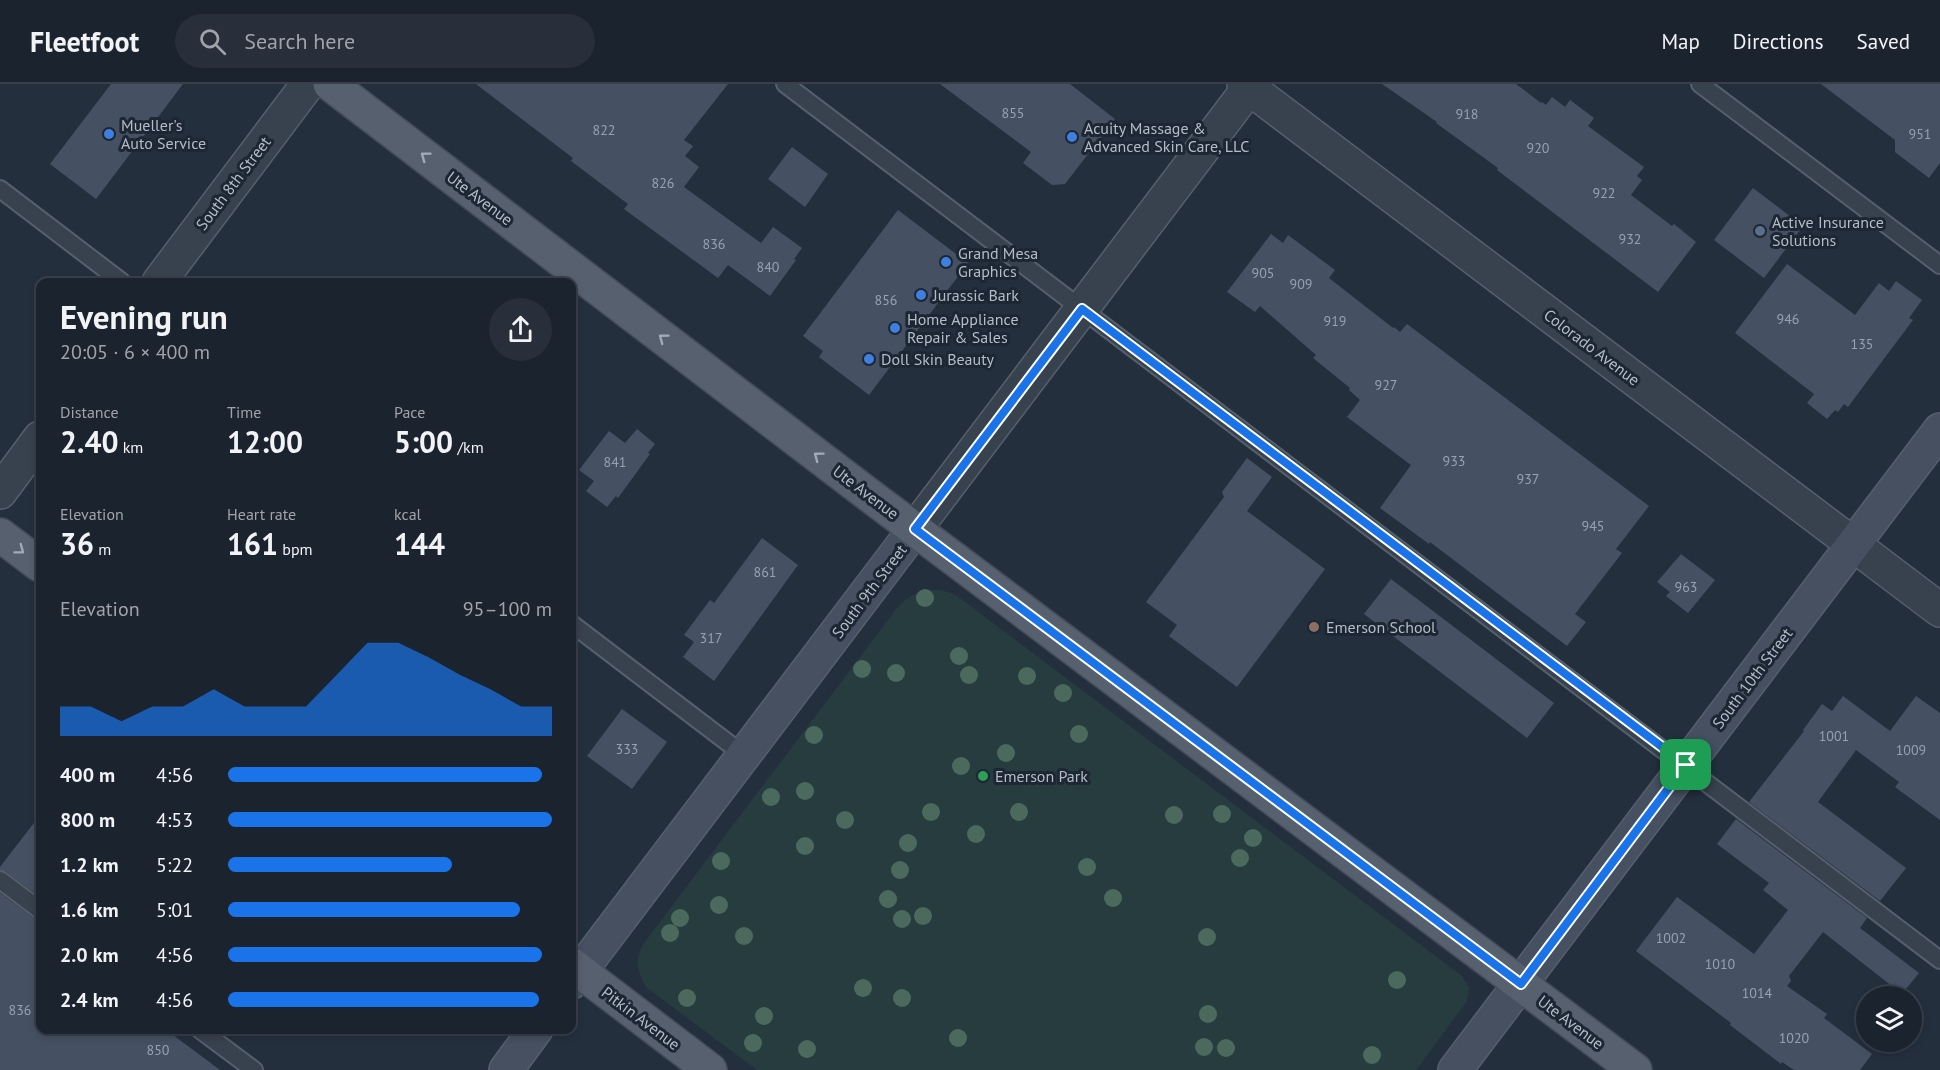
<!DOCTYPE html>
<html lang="en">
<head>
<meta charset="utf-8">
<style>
  :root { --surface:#1b232e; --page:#282f3a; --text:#f1f3f6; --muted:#a0a4aa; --line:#39404a; --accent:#1a73e8 }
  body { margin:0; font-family:"PT Sans",sans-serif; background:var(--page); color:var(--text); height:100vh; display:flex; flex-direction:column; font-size:22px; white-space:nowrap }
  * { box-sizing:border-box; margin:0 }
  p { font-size:20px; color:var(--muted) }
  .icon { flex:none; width:33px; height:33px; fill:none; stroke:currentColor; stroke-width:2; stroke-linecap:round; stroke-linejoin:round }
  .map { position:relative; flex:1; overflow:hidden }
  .sheet { position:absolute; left:36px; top:194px; width:540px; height:756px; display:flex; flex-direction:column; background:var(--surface); border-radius:12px; box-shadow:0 3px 9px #0003,0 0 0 2px var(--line) }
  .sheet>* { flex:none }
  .fabs { position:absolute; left:1856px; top:902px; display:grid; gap:12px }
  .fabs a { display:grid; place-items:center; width:66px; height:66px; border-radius:50%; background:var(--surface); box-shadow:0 3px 9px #0003,0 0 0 2px var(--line); font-size:30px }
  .pin { position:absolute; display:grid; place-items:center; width:51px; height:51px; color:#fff; margin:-26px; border-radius:12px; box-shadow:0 3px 9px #0006 }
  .round { display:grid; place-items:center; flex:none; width:63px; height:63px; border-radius:32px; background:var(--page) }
  .head { display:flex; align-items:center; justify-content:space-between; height:102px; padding:0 24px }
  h1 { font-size:33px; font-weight:700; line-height:45px }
  .figures { display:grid; grid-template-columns:repeat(3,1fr); gap:9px; height:102px; padding:6px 24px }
  .figures div { display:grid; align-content:center }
  .figures b { font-size:30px; font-weight:700 }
  .figures small { font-size:16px; font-weight:400 }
  .figures p { font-size:16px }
  .chart { height:168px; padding:12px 24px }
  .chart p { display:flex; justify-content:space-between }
  .chart svg { width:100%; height:108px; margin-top:6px; fill:var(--accent); opacity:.7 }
  ul { padding:0 24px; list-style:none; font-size:20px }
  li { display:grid; grid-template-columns:96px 72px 1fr; align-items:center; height:45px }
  li i { height:15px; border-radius:8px; background:var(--accent) }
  header { display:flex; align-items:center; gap:36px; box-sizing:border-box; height:84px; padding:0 30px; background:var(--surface); border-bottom:2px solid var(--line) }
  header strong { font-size:28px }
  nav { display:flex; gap:33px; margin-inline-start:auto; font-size:21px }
  .search { width:420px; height:54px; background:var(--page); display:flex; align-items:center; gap:15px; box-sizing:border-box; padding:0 21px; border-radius:33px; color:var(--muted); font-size:22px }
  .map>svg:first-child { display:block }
</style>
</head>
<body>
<header>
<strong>Fleetfoot</strong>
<div class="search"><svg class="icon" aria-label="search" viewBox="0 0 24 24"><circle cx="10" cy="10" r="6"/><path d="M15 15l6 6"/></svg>Search here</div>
<nav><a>Map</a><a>Directions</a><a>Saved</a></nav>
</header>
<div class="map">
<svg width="1940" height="986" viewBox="0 0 1940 986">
  <rect width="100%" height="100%" fill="#242f3e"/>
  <!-- green -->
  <path fill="#263c3f" d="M931,506H941L956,511L1462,892L1469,904L1467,917L1416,986H757L646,903C637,887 634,876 644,859L897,524C907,513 916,508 931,506Z"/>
  <!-- building -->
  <g fill="#455162">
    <path d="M111,0H183L96,115L50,80Z"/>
    <path d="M476,0H728L684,56L693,62L685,72L699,83L684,103L761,159L773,143L802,164L794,175L796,176L770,212L728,181L718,194L624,125L628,120L571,77L573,74Z"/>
    <path d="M940,0H1070L1115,35L1065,100L1052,101L1023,79L1031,68Z"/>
    <path d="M1382,0H1516L1541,19L1542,18L1546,21L1552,13L1565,23L1570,16L1594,34L1588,42L1644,83L1637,92L1642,96L1631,111L1672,142L1674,140L1696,158L1658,208L1497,86L1498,84L1436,39L1437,38Z"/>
    <path d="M1821,0H1940V79L1929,94L1895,68V56Z"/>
    <path d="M792,63L828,90L805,123L768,95Z"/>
    <path d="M1753,104L1803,142L1764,194L1714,156Z"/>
    <path d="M898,126L968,179L869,311L819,273L823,267L803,252Z"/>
    <path d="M1271,150L1283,159L1288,151L1335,186L1329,194L1393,244L1394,243L1400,248L1407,240L1649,422L1616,465L1622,469L1575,530L1586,538L1567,562L1430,458L1429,460L1380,424L1411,381L1347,333L1360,316L1349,306L1350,304L1313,274L1316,271L1260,222L1255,228L1227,208Z"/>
    <path d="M1787,180L1855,231L1879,199L1889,207L1896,197L1922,216L1909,234L1913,236L1848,323L1844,320L1838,328L1835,326L1827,335L1807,319L1814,310L1735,249Z"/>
    <path d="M637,345L655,360L648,369L650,370L618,414L616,412L607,423L586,407L594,397L579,386L609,347L625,359Z"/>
    <path d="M1247,374L1272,393L1247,427L1325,485L1237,603L1169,552L1177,541L1146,518L1224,413L1222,408Z"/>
    <path d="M762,454L798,481L714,597L683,573L694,558L684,551L710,516L714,519Z"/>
    <path d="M1681,470L1715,496L1688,529L1666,512L1670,508L1657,498Z"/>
    <path d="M1391,495L1554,619L1527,654L1364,530Z"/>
    <path d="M1843,612L1890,647L1916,612L1940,629V736L1895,703L1899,698L1856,666L1818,718L1906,784L1880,817L1749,718L1804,647L1803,646L1822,620L1832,627Z"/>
    <path d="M622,625L667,658L632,705L587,672Z"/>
    <path d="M40,731V813L6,788L0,786V783Z"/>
    <path d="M1736,735L1867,834L1860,844L1919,889L1902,910L1823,848L1789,892L1791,897L1787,902L1827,930L1824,934L1872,970L1860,986H1794L1782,978L1781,980L1730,941L1731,939L1636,867L1677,813L1754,870L1788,826L1763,806L1769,799L1717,760Z"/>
    <path d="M0,809L34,834L40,836V945H165L220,986H0Z"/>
  </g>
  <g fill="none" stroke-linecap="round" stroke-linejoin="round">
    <defs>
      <g id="lane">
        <path d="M785,0L1940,876"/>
        <path d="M1700,0L1940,181"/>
        <path d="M0,105L122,198"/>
        <path d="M572,540L744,671"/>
        <path d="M0,796L40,826"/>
        <path d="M199,945L254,986"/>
      </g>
      <g id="street">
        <path d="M1244,0L1940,526"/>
        <path d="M159,198L308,0"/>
        <path d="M0,408L40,354"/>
        <path d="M915,445L1252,0"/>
      </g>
      <g id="secondary">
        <path d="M572,898L915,445"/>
        <path d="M506,986L536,945"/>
        <path d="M1455,986L1940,346"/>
      </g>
      <g id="primary">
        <path d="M330,0L869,411L1635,986"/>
        <path d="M0,451L40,481"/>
        <path d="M572,881L710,986"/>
      </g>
    </defs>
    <!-- lane casing -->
    <use href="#lane" stroke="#565f6c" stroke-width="20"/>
    <!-- street casing -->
    <use href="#street" stroke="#565f6c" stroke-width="36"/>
    <!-- secondary casing -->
    <use href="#secondary" stroke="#565f6c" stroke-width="36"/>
    <!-- primary casing -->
    <use href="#primary" stroke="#414a57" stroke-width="36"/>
    <!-- lane -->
    <use href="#lane" stroke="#38414e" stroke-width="16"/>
    <!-- street -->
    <use href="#street" stroke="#38414e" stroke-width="33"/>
    <!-- secondary -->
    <use href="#secondary" stroke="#465061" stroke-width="33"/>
    <!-- primary -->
    <use href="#primary" stroke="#56606e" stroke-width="33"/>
  </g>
  <!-- trees -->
  <g fill="#4b6a5d">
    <circle cx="925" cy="514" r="9"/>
    <circle cx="959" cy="572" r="9"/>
    <circle cx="862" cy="585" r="9"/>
    <circle cx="896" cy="589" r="9"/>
    <circle cx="969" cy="591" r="9"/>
    <circle cx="1027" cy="592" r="9"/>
    <circle cx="1063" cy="609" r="9"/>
    <circle cx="1079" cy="650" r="9"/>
    <circle cx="814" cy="651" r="9"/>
    <circle cx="1006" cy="669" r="9"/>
    <circle cx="961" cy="682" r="9"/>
    <circle cx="805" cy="707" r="9"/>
    <circle cx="771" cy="713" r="9"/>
    <circle cx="931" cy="728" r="9"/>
    <circle cx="1019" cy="728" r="9"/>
    <circle cx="1222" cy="730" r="9"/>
    <circle cx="1174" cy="731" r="9"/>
    <circle cx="845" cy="736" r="9"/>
    <circle cx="976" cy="750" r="9"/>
    <circle cx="1253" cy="754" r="9"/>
    <circle cx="908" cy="759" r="9"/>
    <circle cx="805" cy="762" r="9"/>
    <circle cx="1240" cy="774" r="9"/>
    <circle cx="721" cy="777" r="9"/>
    <circle cx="1087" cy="783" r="9"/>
    <circle cx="900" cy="786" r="9"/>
    <circle cx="1113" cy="814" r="9"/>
    <circle cx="888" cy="815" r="9"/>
    <circle cx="719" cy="821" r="9"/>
    <circle cx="923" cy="832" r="9"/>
    <circle cx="680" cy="834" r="9"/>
    <circle cx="902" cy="835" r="9"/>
    <circle cx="670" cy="849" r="9"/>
    <circle cx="744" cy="852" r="9"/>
    <circle cx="1207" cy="853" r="9"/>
    <circle cx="1397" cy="896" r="9"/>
    <circle cx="863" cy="904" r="9"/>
    <circle cx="687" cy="914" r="9"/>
    <circle cx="902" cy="914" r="9"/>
    <circle cx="1208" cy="930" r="9"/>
    <circle cx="764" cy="932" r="9"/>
    <circle cx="958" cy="954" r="9"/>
    <circle cx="753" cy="959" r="9"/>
    <circle cx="1204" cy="963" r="9"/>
    <circle cx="1226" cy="964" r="9"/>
    <circle cx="807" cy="965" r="9"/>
    <circle cx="1372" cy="971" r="9"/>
  </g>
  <!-- one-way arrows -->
  <defs><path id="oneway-chevron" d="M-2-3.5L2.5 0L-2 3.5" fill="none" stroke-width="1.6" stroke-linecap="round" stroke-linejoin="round" transform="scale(1.5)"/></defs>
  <g stroke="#a1aab7">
    <use href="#oneway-chevron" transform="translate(425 72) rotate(-143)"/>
    <use href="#oneway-chevron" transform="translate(663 254) rotate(-143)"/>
    <use href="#oneway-chevron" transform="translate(818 372) rotate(-143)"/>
    <use href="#oneway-chevron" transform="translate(20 466) rotate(37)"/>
  </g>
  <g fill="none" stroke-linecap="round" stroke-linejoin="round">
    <defs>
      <path id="route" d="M1082,225L1686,681L1521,900L915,445Z"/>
    </defs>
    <!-- route casing -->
    <use href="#route" stroke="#fff" stroke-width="12"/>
    <!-- route -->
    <use href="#route" stroke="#1a73e8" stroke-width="8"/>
  </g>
  <!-- markers -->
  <g fill="#3f7fe0" stroke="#1d2633" stroke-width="2">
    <circle cx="109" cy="50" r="6"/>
    <circle cx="1072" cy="53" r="6"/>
    <circle cx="946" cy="178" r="6"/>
    <circle cx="921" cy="211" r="6"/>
    <circle cx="895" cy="244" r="6"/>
    <circle cx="869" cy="275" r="6"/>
  </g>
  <circle fill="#5c6f8a" stroke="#1d2633" stroke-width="2" cx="1760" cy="147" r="6"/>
  <circle fill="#8d6e63" stroke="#1d2633" stroke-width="2" cx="1314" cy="543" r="6"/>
  <circle fill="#2e9e5b" stroke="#1d2633" stroke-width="2" cx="983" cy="692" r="6"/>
  <g text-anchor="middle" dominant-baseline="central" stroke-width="6" stroke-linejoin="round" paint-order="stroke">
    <!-- number labels -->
    <g font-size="14" fill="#98a1af">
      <text x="1013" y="29">855</text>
      <text x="1467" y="30">918</text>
      <text x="604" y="46">822</text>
      <text x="1920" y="50">951</text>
      <text x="1538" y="64">920</text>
      <text x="663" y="99">826</text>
      <text x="1604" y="109">922</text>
      <text x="1630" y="155">932</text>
      <text x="714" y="160">836</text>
      <text x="768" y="183">840</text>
      <text x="1263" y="189">905</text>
      <text x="1301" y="200">909</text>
      <text x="886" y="216">856</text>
      <text x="1788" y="235">946</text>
      <text x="1335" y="237">919</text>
      <text x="1862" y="260">135</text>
      <text x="1386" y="301">927</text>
      <text x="1454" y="377">933</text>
      <text x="615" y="378">841</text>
      <text x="1528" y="395">937</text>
      <text x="1593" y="442">945</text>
      <text x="765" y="488">861</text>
      <text x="1686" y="503">963</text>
      <text x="711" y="554">317</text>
      <text x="1834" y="652">1001</text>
      <text x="627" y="665">333</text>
      <text x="1911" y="666">1009</text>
      <text x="1671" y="854">1002</text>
      <text x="1720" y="880">1010</text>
      <text x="1757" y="909">1014</text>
      <text x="20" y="926">836</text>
      <text x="1794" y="954">1020</text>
      <text x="158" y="966">850</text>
    </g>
    <!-- poi labels -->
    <g font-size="16" fill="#b4bcc9" stroke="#1d2633" text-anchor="start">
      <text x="121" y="41">Mueller's<tspan x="121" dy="18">Auto Service</tspan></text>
      <text x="1084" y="44">Acuity Massage &amp;<tspan x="1084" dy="18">Advanced Skin Care, LLC</tspan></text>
      <text x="1772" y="138">Active Insurance<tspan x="1772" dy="18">Solutions</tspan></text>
      <text x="958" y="169">Grand Mesa<tspan x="958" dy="18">Graphics</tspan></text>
      <text x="933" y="211">Jurassic Bark</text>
      <text x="907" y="235">Home Appliance<tspan x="907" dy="18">Repair &amp; Sales</tspan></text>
      <text x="881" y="275">Doll Skin Beauty</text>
      <text x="1326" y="543">Emerson School</text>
      <text x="995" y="692">Emerson Park</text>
    </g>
    <!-- street labels -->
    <g font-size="16" fill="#b4bcc9" stroke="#1d2633">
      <text transform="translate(233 99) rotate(-53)">South 8th Street</text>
      <text transform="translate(480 114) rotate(37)">Ute Avenue</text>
      <text transform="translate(1592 263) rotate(37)">Colorado Avenue</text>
      <text transform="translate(866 408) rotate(37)">Ute Avenue</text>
      <text transform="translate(869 507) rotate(-53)">South 9th Street</text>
      <text transform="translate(1752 594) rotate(-53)">South 10th Street</text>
      <text transform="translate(641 934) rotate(37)">Pitkin Avenue</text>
      <text transform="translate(1571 938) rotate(37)">Ute Avenue</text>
    </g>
  </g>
</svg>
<div class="fabs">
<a><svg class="icon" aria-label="layers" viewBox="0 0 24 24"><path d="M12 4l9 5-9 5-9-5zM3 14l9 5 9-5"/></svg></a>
</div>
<div class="pin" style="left:1686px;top:681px;background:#1e9e55"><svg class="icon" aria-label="arrive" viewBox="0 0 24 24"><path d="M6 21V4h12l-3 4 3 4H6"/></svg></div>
<section class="sheet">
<div class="head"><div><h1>Evening run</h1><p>20:05 · 6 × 400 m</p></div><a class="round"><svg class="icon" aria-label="share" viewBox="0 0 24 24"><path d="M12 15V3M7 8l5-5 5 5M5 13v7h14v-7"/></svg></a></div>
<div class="figures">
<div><p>Distance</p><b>2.40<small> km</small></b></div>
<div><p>Time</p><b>12:00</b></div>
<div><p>Pace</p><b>5:00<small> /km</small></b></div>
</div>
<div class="figures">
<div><p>Elevation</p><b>36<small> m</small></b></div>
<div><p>Heart rate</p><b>161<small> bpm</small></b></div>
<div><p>kcal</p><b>144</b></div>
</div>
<div class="chart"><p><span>Elevation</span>95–100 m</p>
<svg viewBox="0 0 160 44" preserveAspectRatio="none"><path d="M0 44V32L10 32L20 38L30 32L40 32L50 25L60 32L70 32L80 32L90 19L100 6L110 6L120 12L130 19L140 25L150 32L160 32V44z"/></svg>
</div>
<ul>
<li><b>400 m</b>4:56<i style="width:97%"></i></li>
<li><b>800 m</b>4:53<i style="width:100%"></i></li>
<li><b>1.2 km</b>5:22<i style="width:69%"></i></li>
<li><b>1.6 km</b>5:01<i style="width:90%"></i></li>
<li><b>2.0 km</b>4:56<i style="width:97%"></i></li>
<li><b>2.4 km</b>4:56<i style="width:96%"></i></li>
</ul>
</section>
</div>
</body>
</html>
